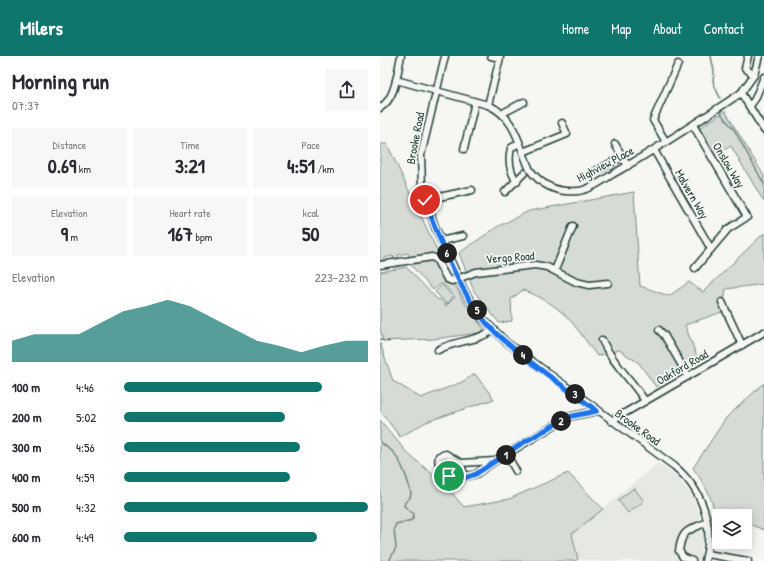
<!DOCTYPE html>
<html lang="en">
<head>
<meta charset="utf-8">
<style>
  :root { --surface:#fff; --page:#f7f7f7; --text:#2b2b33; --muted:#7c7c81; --accent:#0f766e }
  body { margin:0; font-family:"Patrick Hand",sans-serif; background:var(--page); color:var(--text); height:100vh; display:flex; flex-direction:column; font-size:15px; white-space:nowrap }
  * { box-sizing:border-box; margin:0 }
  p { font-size:13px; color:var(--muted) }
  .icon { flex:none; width:22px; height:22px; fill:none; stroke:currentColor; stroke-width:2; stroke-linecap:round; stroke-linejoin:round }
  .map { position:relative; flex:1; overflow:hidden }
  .details { display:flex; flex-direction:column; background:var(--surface); width:380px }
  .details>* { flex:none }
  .fabs { position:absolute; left:332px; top:453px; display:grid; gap:8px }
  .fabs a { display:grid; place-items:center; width:40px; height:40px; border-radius:0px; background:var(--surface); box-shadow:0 2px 10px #0003; font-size:20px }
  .pin { position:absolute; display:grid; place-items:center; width:34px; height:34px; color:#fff; margin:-17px; border:2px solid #fff; border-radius:50%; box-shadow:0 1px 4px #0007 }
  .km { position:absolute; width:20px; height:20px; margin:-10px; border-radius:50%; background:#222; color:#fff; font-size:11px; line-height:20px; text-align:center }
  .round { display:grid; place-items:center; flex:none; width:42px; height:42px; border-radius:0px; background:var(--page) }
  .overview { display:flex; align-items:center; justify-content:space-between; height:68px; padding:0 12px }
  h1 { font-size:22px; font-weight:800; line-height:30px }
  .stats { display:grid; grid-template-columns:repeat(3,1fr); gap:6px; height:68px; padding:4px 12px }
  .stats div { display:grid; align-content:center; border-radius:0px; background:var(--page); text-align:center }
  .stats b { font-size:20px; font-weight:800 }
  .stats small { font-size:11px; font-weight:400 }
  .stats p { font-size:11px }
  .chart { height:112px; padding:8px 12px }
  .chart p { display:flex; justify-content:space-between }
  .chart svg { width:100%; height:72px; margin-top:4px; fill:var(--accent); opacity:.7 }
  ul { padding:0 12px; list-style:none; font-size:13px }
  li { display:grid; grid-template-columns:64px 48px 1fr; align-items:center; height:30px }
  li i { height:10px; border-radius:5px; background:var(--accent) }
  header { display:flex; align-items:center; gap:24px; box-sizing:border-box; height:56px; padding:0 20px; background:var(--accent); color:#fff }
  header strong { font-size:19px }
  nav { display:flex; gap:22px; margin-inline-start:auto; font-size:14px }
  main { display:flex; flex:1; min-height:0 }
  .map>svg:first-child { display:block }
</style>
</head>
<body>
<header>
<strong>Milers</strong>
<nav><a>Home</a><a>Map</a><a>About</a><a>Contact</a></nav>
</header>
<main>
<section class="details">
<div class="overview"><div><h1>Morning run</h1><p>07:37</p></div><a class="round"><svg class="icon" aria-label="share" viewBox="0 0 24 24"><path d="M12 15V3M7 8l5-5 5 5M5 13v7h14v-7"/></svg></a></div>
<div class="stats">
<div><p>Distance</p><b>0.69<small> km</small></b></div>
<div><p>Time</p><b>3:21</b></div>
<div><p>Pace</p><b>4:51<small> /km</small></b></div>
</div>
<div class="stats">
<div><p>Elevation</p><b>9<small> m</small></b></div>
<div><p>Heart rate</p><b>167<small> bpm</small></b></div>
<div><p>kcal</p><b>50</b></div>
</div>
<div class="chart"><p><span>Elevation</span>223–232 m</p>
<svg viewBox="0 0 160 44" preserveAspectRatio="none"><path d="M0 44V31L10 27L20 27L30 27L40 20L50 13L60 10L70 6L80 10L90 17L100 24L110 31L120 34L130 38L140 34L150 31L160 31V44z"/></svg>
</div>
<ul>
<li><b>100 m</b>4:46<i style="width:81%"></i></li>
<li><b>200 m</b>5:02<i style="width:66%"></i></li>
<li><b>300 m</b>4:56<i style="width:72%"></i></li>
<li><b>400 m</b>4:59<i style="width:68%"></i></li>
<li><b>500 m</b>4:32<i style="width:100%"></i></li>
<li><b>600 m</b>4:49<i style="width:79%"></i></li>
</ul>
</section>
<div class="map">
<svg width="384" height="505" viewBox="0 0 384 505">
  <rect width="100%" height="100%" fill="#f6f6f2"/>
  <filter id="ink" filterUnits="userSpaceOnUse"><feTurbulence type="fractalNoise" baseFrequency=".025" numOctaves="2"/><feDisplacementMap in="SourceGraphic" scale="8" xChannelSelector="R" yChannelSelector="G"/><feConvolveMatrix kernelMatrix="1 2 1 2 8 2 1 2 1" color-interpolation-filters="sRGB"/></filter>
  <g filter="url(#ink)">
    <!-- built -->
    <path fill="#e6e8e4" d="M278,407L298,422L310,437L319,456L323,479L320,505H213L198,503L192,478Z"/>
    <!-- green -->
    <g fill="#d6dbd6" stroke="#7a8c85">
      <path d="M345,55L384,120V146L351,90L335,99L319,72Z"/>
      <path d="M0,88H7L70,222C52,199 64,195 29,202L28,197L18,199V203H14L13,200L3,202V205L0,206Z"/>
      <path d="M254,136L260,230L289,240L309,226L323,236L384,177V228L346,233L342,256L305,269L319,306L276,331L259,307L239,294L217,300C193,267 183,249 143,234L131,243L132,265L119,267L94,235L79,197L117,171L149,155Z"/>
      <path d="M50,204L53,205L64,225L74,227L83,245L106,276L54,283L3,285L0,272V216L26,211L58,244L60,243L66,250L75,241L62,227L53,234L30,208Z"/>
      <path d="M62,229L73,241L67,248L55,236Z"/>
      <path d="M0,287L13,325L41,342L82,326L95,318L114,343L46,366L20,381L0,354Z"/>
      <path d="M384,327V474L369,468L365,478V460H339L338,476C334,447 330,436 313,412L346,362Z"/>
      <path d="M0,364L27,397L63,427L84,451L129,443L188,417L223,453L192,478L198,503L195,505H0Z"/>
      <path d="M254,432L264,445L248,457L238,444Z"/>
    </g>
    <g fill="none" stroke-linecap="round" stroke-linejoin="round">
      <!-- stream -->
      <g stroke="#72847d" stroke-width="1.5">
        <path d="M331,0L334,15L333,26L340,42"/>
        <path d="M341,57C345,65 353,70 356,77C365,94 375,111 384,128"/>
        <path d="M0,385C4,390 8,392 12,395C21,403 29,427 31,438L30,442L25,446L24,450L34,458L32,464L16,468L14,472L16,492L9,505"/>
      </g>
      <defs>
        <g id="minor">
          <path d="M65,0L41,99L42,131L55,171L85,236L101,261L126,286L294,410C322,433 335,469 325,505"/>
          <path d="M368,0L365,12L374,19"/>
          <path d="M16,24L108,49C135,60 139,89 150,114C162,130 179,137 198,135C210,134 223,124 233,118C277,93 319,65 361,37L374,19L379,0"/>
          <path d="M361,37L384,74"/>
          <path d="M108,49L120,2L111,0"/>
          <path d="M370,50L375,43L384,21"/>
          <path d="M0,52C16,42 17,17 21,0"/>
          <path d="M123,57L144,46"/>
          <path d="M313,69L367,161L348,173L315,212"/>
          <path d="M286,86L273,64L298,8"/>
          <path d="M235,88L248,110"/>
          <path d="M84,93L95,46"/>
          <path d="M274,94L331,193"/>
          <path d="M143,96L187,78L182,67"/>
          <path d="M216,115L242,101"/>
          <path d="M137,126C130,116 128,104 131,92L139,87"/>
          <path d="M125,136L144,117"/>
          <path d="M45,144L92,134"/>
          <path d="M61,185L83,180"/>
          <path d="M0,209L52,201L56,203L67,223L72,225L96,216L155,209L167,211L196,226L209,229L228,227"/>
          <path d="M175,214L193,170"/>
          <path d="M342,246L362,289"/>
          <path d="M279,274L284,279L308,320"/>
          <path d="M222,284C232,307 252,324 265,345"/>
          <path d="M58,294C75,284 97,286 113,274"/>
          <path d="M231,365L384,276"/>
          <path d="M127,399L136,415"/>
          <path d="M115,405L96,418L89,420L83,417L81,407L115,405L188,361L217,355"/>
          <path d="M81,407L66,398L59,400C55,412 69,420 79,423L87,420"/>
          <path d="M327,498L368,505"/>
          <path d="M312,505L303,501L299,495C302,473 308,475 327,466"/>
        </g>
      </defs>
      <!-- minor casing -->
      <use href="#minor" stroke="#1f3d34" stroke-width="9"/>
      <!-- path -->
      <path stroke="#1f3d34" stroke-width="1" stroke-dasharray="4 3" stroke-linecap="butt" d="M0,283L5,286L13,285"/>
      <!-- minor -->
      <use href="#minor" stroke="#f6f6f2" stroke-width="6"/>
    </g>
  </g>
  <g fill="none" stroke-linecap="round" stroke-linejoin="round" filter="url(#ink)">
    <defs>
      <path id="route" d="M45,144C60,186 83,246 116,277C145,305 184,330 217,355L188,361L141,388L96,418L79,424L69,420"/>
    </defs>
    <!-- route casing -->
    <use href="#route" stroke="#fff" stroke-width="8"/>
    <!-- route -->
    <use href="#route" stroke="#1a73e8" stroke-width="5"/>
  </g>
  <g text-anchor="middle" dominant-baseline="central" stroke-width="3.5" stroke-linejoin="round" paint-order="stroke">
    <!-- street labels -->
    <g font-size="12" fill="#1f3d34" stroke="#f6f6f2">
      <text transform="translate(35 82) rotate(-79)">Brooke Road</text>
      <text transform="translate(225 108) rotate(-28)">Highview Place</text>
      <text transform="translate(349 109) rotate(59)">Onslow Way</text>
      <text transform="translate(312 138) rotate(60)">Malvern Way</text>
      <text transform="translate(130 201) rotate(-4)">Vergo Road</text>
      <text transform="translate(302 311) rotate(-30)">Oakford Road</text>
      <text transform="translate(258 371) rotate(36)">Brooke Road</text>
    </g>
  </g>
</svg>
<div class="fabs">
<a><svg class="icon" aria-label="layers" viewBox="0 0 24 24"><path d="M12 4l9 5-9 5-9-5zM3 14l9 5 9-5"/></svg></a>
</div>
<div class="pin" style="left:69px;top:420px;background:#1e9e55"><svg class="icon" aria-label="arrive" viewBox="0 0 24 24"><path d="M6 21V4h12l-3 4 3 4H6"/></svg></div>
<div class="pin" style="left:45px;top:144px;background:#d93025"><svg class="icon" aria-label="check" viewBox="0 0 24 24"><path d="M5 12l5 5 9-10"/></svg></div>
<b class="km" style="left:126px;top:399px">1</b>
<b class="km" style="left:181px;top:365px">2</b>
<b class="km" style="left:195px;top:338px">3</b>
<b class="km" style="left:143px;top:299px">4</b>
<b class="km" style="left:97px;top:254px">5</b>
<b class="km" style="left:67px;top:197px">6</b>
</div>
</main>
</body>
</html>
